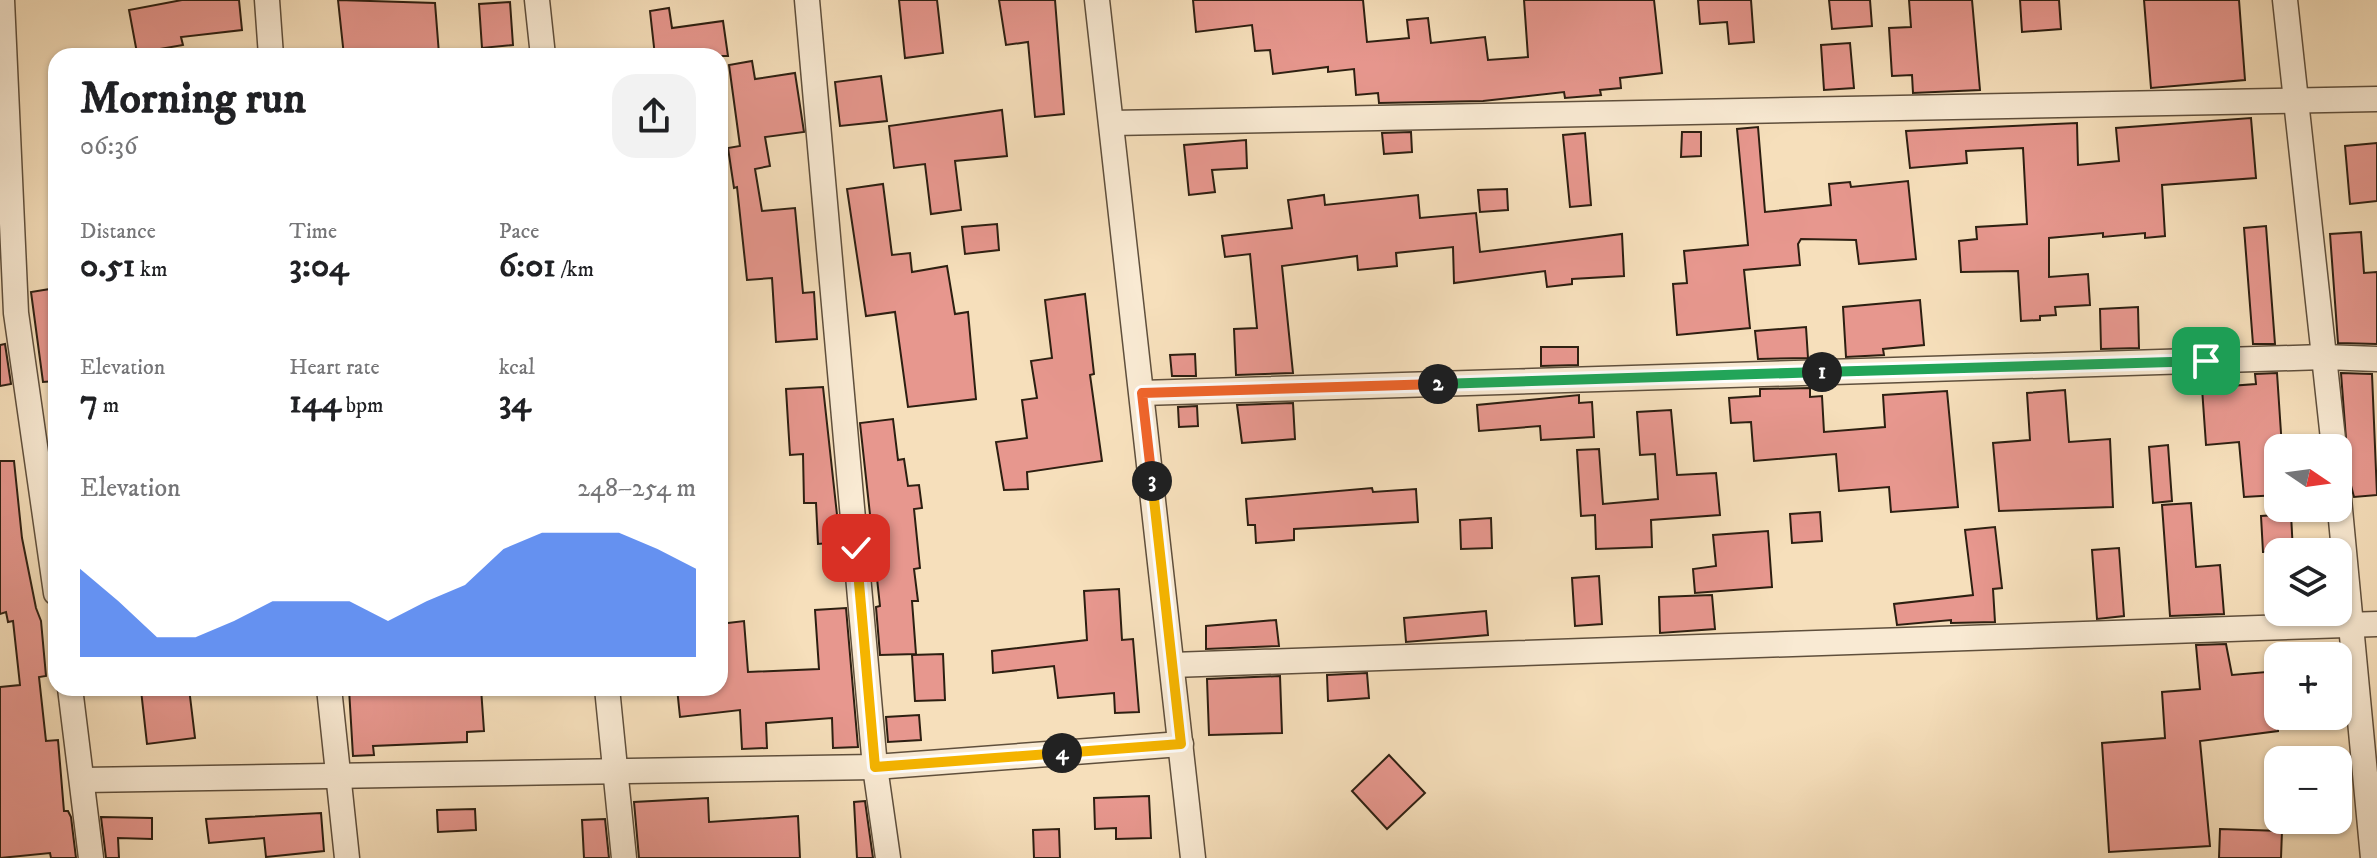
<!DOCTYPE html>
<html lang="en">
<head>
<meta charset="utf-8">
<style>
  :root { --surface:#fff; --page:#f2f2f2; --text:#202124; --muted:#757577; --accent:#2563eb }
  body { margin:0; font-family:"IM FELL DW Pica",serif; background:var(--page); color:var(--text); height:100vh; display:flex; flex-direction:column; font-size:30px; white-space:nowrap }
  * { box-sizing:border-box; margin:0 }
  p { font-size:26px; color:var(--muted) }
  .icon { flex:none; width:44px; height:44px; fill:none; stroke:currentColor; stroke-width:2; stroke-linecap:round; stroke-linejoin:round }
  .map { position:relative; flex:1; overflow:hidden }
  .panel { position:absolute; left:48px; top:48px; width:680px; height:648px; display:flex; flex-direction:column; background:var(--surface); border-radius:24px; box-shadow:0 2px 6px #0004 }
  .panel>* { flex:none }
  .needle { width:52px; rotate:103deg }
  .fabs { position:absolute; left:2264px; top:434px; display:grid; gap:16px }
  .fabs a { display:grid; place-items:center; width:88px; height:88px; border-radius:16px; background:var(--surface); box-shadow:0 2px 6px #0004; font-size:40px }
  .pin { position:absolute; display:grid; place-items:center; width:68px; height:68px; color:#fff; margin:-34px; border-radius:16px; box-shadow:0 4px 12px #0006 }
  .km { position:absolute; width:40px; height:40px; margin:-20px; border-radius:50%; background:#222; color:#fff; font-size:22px; line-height:40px; text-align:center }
  .round { display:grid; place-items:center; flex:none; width:84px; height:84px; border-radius:24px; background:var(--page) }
  .headline { display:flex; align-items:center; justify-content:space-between; height:136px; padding:0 32px }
  h1 { font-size:44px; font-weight:700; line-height:60px }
  .figures { display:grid; grid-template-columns:repeat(3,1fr); gap:12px; height:136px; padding:8px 32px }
  .figures div { display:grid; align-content:center }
  .figures b { font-size:34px; font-weight:700 }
  .figures small { font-size:22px; font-weight:400 }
  .figures p { font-size:22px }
  .chart { height:224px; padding:16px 32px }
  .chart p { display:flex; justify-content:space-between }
  .chart svg { width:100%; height:144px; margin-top:8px; fill:var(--accent); opacity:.7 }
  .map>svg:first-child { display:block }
</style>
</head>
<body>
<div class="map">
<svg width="2377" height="858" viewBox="0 0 2377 858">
  <rect width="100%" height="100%" fill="#f6dfbb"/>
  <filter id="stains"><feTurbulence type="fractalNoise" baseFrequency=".0025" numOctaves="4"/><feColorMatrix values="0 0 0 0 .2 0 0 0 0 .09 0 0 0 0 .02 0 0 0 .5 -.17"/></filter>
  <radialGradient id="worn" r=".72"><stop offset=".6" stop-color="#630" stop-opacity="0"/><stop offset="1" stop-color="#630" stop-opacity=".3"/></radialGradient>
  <!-- building -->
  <g fill="#e7978e" stroke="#2d1f11" stroke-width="2">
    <path d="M182,0H239L242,30L181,37L183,45L137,53L129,10Z"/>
    <path d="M338,0L435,3L439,54L344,56Z"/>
    <path d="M899,0H937L943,53L905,58Z"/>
    <path d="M999,0H1055L1064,114L1035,117L1028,42L1006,45Z"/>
    <path d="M1193,0H1363L1367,42L1409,38L1407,20L1428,18L1431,43L1485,37L1488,60L1528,57L1524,0H1654L1662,73L1620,78L1621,88L1600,90L1601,95L1565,98L1564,92L1483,101L1379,103L1378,93L1356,95L1354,69L1328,72V67L1273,74L1270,50L1255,51L1252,25L1196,32Z"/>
    <path d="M1698,0H1751L1754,42L1729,44L1727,22L1700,24Z"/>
    <path d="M1829,0H1870L1872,26L1832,29Z"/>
    <path d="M1909,0H1972L1980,90L1913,93L1912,75L1892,76L1889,28L1911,27Z"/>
    <path d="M2020,0H2059L2061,29L2022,32Z"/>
    <path d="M2144,0H2239L2245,80L2151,88Z"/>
    <path d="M510,2L513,45L482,48L479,4Z"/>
    <path d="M669,8L672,28L723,21L728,56H655L650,11Z"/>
    <path d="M1850,43L1854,88L1824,90L1821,45Z"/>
    <path d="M752,61L755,79L795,73L804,132L765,137L770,166L755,169L762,211L795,208L803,293L814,292L817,339L776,342L772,278L747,280L737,187L734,188L728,148L740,146L729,65Z"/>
    <path d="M881,76L887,121L840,126L835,82Z"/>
    <path d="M1002,110L1007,156L955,161L961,210L931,214L925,164L894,168L889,126Z"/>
    <path d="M2251,118L2256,178L2162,185L2165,236L2145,238V233L2103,237V233L2049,238V277L2088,274L2090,305L2055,307L2056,315L2040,316V320L2021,321L2018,271L1961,272L1959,241L1977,239L1976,227L2027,224L2023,148L1966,151L1967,163L1910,168L1906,131L2077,123L2078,165L2119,161L2116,128Z"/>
    <path d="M1758,127L1765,212L1831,205L1829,184L1850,182L1851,187L1908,181L1916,259L1859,264L1856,240L1801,239L1798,244L1800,265L1744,270L1750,328L1677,335L1673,284L1687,283L1684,251L1748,245L1737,129Z"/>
    <path d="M1411,132L1412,152L1384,154L1382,133Z"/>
    <path d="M1682,132H1701V156L1681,157Z"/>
    <path d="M1585,133L1591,205L1570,207L1563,135Z"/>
    <path d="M1246,140L1247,168L1212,170L1215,192L1189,195L1184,145Z"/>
    <path d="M2377,143V201L2350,204L2345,146Z"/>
    <path d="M883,184L892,255L910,253L912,272L947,266L955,314L968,312L976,399L908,407L895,312L866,316L847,189Z"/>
    <path d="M1507,189L1508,210L1480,212L1478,190Z"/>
    <path d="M1324,195L1325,205L1418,195L1420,218L1476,213L1480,252L1622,234L1624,276L1572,279V284L1547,287L1545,271L1454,283L1453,247L1396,253L1397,266L1358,270L1357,256L1282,266L1293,373L1236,375L1234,329L1257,328L1250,254L1225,257L1222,236L1292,228L1288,200Z"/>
    <path d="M997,224L999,250L965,254L962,227Z"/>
    <path d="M2266,226L2275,344H2253L2244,228Z"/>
    <path d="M2361,232L2364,273L2377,272V344L2338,343L2330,234Z"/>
    <path d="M50,289L52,307H56V381L43,382L31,292Z"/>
    <path d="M1085,294L1094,374L1090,375L1102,461L1027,472L1028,489L1004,490L996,442L1027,438L1022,400L1037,398L1031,361L1052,358L1045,300Z"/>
    <path d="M1920,300L1924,345L1883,349L1884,355L1846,357L1843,307Z"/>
    <path d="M2138,307L2139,348L2101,349L2100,309Z"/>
    <path d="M1806,327L1808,358L1758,359L1755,331Z"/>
    <path d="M5,344L11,384L0,386V345Z"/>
    <path d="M1541,347H1578V365L1541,366Z"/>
    <path d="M1195,354L1196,376H1172L1170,355Z"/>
    <path d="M2277,373L2282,448H2278V495L2244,497L2239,442L2206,445L2202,388L2256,384L2255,374Z"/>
    <path d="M2341,373L2372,374L2377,495L2354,497L2349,478Z"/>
    <path d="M823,387L840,542L818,544L816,503H804L803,454L790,455L786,389Z"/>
    <path d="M1810,388V397L1822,396L1824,432L1885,427L1883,395L1947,391L1958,507L1891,512L1889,487L1839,491L1836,454L1754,461L1751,422L1731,423L1729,398L1760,396V389Z"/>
    <path d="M2065,390L2069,442L2110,439L2113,507L1999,511L1993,443L2030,440L2027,393Z"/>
    <path d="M1579,395V403L1592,402L1594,437L1541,440L1540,426L1479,431L1477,405Z"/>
    <path d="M1293,403L1295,439L1242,443L1237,405Z"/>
    <path d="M1197,406L1198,426L1179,427L1178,407Z"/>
    <path d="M1671,410L1677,475L1716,473L1720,515L1651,520L1652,547L1596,549L1595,515L1581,516L1577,450L1599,449L1603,504L1658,499L1655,454L1640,455L1637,412Z"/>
    <path d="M893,419L898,460L904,459L908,486L919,485L922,508L914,509L920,568L914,569L918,601H912L916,654L880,655L876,607L880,606L860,423Z"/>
    <path d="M2168,445L2172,501L2153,503L2149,447Z"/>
    <path d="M0,461H14L22,538L36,608L41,621L46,676L39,677L46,741L58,740L64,811H68L71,817L76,858H51L50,853L0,858V687L20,685L13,621L8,622L6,612L0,614Z"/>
    <path d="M1372,488L1373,492L1416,489L1418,522L1294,529V540L1256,543L1255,525H1248L1246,499Z"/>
    <path d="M2191,503L2196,567L2220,565L2224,614L2170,616L2162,505Z"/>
    <path d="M1820,512L1822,541L1792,543L1790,514Z"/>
    <path d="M2291,514L2293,552H2263L2261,516Z"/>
    <path d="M1491,518L1492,548L1461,549L1460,520Z"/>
    <path d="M1995,527L2002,588L1993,589L1995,622L1951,623V620L1897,625L1894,604L1973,595L1965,530Z"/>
    <path d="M1768,531L1772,587L1695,593L1693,569L1716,566L1713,535Z"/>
    <path d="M2119,548L2124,616L2097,619L2092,550Z"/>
    <path d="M1599,576L1602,624L1575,626L1572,578Z"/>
    <path d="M1119,589L1122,640L1133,639L1139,712L1115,713L1114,693L1058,698L1054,666L993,673L992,651L1087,640L1084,591Z"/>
    <path d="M1712,595L1715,629L1660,633L1659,597Z"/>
    <path d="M846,608L858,747L833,748L832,718L766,723L767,748L742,749L740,710L680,717L677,688H720V624L744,621L748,672L819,669L815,610Z"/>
    <path d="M1486,611L1488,635L1406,642L1404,618Z"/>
    <path d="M1276,620L1279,646L1206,649V626Z"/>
    <path d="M2226,644L2232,675L2278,671V731L2200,741L2210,846L2109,852L2102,743L2165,738L2162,692L2200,689L2196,645Z"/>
    <path d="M943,654L945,700L915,701L912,655Z"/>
    <path d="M1367,673L1369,698L1328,701L1327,675Z"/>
    <path d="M1280,676L1282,733L1209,735L1207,679Z"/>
    <path d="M189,688L195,738L147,744L141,690Z"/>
    <path d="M481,688L484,731L467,732V742L373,746L374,755L353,756L349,689Z"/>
    <path d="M919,715L921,740L888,742L886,717Z"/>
    <path d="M1389,755L1425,793L1387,829L1352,791Z"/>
    <path d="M1149,796L1151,838L1116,839V828L1095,829L1094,798Z"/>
    <path d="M708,798L709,822L798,816L800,858H639L634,802Z"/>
    <path d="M865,801L873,858H857L854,802Z"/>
    <path d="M475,809L476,830L438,832L437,810Z"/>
    <path d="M321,813L324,851L266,857L264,838L209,843L206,819Z"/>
    <path d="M101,817L152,818V839L118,838L119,858H106Z"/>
    <path d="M605,819L609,858H584L582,820Z"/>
    <path d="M1059,829L1060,858H1034L1033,830Z"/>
    <path d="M2220,829L2282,831L2281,858H2219Z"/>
  </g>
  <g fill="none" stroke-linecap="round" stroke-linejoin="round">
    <defs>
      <g id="street">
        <path d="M2,0L16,313L56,593"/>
        <path d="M267,0L271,56"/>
        <path d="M537,0L543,56"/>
        <path d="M807,0L875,767L888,858"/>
        <path d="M1097,0L1193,858"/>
        <path d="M2285,0L2334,448"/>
        <path d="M1112,123L2377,99"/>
        <path d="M1142,393L2324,357L2377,359"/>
        <path d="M2338,488L2373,858"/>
        <path d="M1172,665L2377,624"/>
        <path d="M70,688L91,858"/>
        <path d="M329,688L347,858"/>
        <path d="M607,688L624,858"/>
        <path d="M83,780L875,767L1181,744"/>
      </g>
    </defs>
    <!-- street casing -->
    <use href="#street" stroke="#5f4f3c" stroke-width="27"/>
    <!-- street -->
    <use href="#street" stroke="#f9ead3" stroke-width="24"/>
  </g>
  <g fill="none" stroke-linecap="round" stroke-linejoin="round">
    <defs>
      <path id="split-1" d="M1822,372L2206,361"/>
      <path id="split-2" d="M1438,384L1822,372"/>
      <path id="split-3" d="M1152,481L1142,393L1438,384"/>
      <path id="split-4" d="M1062,753L1181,744L1152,481"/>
      <path id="split-5" d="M856,548L875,767L1062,753"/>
    </defs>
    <!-- split-1 casing -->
    <use href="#split-1" stroke="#fff" stroke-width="16"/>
    <!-- split-2 casing -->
    <use href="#split-2" stroke="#fff" stroke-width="16"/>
    <!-- split-3 casing -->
    <use href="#split-3" stroke="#fff" stroke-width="16"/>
    <!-- split-4 casing -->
    <use href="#split-4" stroke="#fff" stroke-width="16"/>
    <!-- split-5 casing -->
    <use href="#split-5" stroke="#fff" stroke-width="16"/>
    <!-- split-1 -->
    <use href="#split-1" stroke="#22a559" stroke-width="10"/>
    <!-- split-2 -->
    <use href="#split-2" stroke="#22a559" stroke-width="10"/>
    <!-- split-3 -->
    <use href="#split-3" stroke="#f0652b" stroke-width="10"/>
    <!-- split-4 -->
    <use href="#split-4" stroke="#f5b400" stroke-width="10"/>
    <!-- split-5 -->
    <use href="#split-5" stroke="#f5b400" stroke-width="10"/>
  </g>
  <rect width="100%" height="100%" filter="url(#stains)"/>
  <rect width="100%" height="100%" fill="url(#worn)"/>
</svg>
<div class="fabs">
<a><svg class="needle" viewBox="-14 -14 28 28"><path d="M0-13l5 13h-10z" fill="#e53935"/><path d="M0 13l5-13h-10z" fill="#757577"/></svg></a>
<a><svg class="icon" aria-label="layers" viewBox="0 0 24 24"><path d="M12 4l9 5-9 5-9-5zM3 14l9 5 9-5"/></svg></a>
<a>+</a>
<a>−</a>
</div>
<div class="pin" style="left:2206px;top:361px;background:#1e9e55"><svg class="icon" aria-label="arrive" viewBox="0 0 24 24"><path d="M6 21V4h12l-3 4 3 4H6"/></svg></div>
<div class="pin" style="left:856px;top:548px;background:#d93025"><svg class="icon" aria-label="check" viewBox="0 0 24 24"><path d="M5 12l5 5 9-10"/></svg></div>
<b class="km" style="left:1822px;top:372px">1</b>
<b class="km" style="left:1438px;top:384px">2</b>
<b class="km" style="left:1152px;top:481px">3</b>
<b class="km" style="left:1062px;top:753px">4</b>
<section class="panel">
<div class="headline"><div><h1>Morning run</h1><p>06:36</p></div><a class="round"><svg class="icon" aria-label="share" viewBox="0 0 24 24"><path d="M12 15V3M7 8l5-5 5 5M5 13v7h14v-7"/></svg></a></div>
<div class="figures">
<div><p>Distance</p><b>0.51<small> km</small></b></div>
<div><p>Time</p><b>3:04</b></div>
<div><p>Pace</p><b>6:01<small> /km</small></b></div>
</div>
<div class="figures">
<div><p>Elevation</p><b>7<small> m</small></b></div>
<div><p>Heart rate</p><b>144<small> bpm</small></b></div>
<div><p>kcal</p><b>34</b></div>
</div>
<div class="chart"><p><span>Elevation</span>248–254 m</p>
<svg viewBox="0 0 160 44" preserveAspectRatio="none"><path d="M0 44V17L10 27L20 38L30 38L40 33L50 27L60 27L70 27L80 33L90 27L100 22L110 11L120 6L130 6L140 6L150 11L160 17V44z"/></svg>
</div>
</section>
</div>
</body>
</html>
